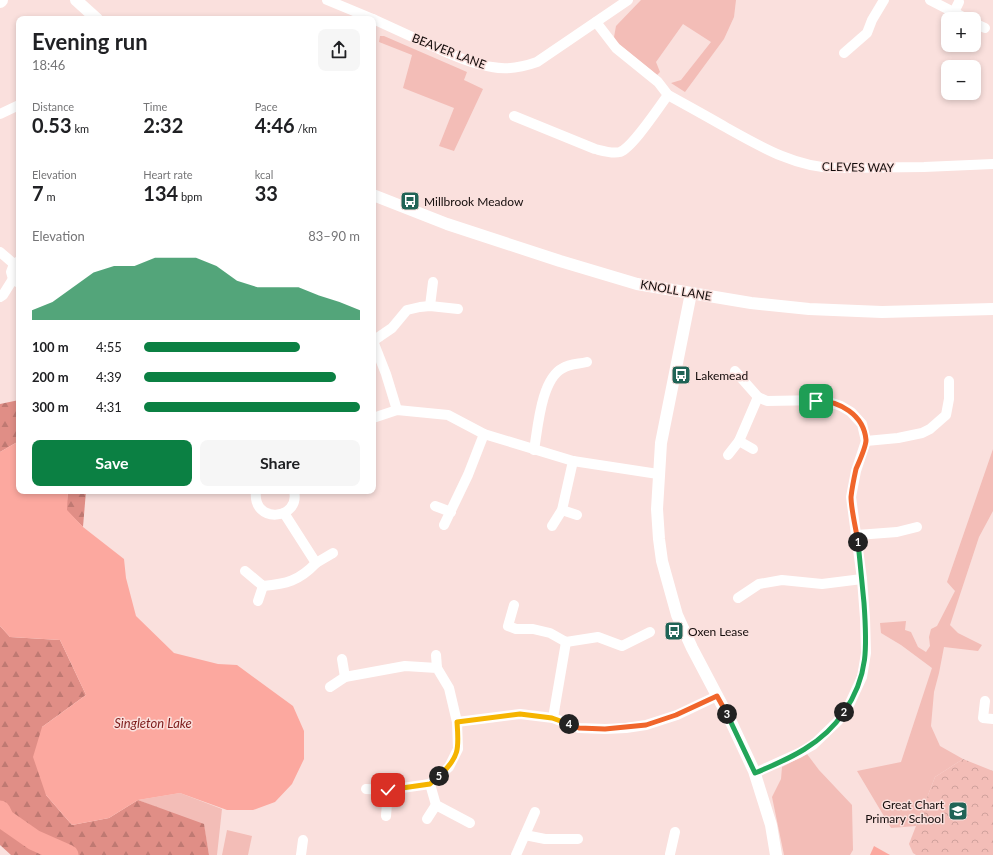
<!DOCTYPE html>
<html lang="en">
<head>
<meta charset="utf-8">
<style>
  :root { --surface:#fff; --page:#f6f6f6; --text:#202124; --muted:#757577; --accent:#0b8043 }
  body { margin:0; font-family:Lato,sans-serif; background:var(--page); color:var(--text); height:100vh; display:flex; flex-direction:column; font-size:15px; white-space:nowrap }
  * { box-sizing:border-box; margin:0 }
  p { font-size:13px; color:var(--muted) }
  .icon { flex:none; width:22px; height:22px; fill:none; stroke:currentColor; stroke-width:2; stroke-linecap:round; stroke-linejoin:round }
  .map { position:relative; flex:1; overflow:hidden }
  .drawer { position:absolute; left:16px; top:16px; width:360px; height:478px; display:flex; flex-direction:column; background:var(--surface); border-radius:8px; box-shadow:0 2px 6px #0003 }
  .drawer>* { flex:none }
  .buttons { position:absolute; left:941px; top:12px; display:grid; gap:8px }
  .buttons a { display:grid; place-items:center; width:40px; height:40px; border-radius:8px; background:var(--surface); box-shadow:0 2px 6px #0003; font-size:20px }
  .pin { position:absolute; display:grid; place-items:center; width:34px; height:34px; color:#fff; margin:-17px; border-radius:8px; box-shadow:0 2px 6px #0006 }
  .km { position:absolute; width:20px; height:20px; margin:-10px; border-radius:50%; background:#222; color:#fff; font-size:11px; line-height:20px; text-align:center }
  .round { display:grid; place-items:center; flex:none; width:42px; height:42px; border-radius:8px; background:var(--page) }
  .head { display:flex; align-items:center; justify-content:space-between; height:68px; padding:0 16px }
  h1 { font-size:22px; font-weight:700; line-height:30px }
  .metrics { display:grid; grid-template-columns:repeat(3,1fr); gap:6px; height:68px; padding:4px 16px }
  .metrics div { display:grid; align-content:center }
  .metrics b { font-size:20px; font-weight:700 }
  .metrics small { font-size:11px; font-weight:400 }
  .metrics p { font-size:11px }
  .chart { height:112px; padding:8px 16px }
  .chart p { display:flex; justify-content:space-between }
  .chart svg { width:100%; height:72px; margin-top:4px; fill:var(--accent); opacity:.7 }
  .action { display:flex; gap:8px; margin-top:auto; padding:8px 16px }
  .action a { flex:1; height:46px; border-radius:8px; background:var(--accent); color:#fff; font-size:16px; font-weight:700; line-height:46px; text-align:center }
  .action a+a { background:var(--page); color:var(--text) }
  ul { padding:0 16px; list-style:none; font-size:13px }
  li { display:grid; grid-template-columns:64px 48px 1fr; align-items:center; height:30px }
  li i { height:10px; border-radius:5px; background:var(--accent) }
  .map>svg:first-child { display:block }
</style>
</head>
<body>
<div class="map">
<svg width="993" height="855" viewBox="0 0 993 855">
  <defs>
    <pattern id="forest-firs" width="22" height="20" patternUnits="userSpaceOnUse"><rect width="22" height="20" fill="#e08e86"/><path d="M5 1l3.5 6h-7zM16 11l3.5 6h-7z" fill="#bf7972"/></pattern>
    <pattern id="park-crowns" width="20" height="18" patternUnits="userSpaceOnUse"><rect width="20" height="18" fill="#f3bdb7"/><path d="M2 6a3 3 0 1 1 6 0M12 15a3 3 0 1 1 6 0" fill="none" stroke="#cfa19c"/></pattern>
  </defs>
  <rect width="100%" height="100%" fill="#fae0dd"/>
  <!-- grass -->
  <g fill="#f3bdb7">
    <path d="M641,0H736L734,17L724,39L685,92L671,83L681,80L711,42L683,24L656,62L660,72L657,75L616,42L614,37L616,26Z"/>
    <path d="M380,36H384L467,72L464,80L483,89L454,151L439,146L454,108L403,88L412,55L379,42Z"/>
    <path d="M993,449V511L979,537L950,625L958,633L982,645L978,651L944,647L939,673L934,692L931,726L940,746L963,759L935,777L916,826L891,828L857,771L901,762L932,668L901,645L881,633L880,623L906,621L905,630L911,632L918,647L926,652L930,646L929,637L931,629L937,626L955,591L947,582Z"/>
    <path d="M807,754L819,770L852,805L853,850L850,855H784L772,797L781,779L782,767Z"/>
    <path d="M180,793L222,809L217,855H209L204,826L138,800Z"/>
    <path d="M227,830L252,836L248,855H222Z"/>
  </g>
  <!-- forest -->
  <g fill="url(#forest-firs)">
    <path d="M19,400V441L0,452V404Z"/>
    <path d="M68,491H86L83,527L66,510Z"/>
    <path d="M0,626L10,637L60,640L86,695L42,727L46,795L72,825L109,818L138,800L204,824L209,855H11L0,845Z"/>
  </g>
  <!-- park -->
  <path fill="url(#park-crowns)" d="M963,759L993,771V855H916L913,853L909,844L935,777Z"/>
  <!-- water -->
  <g fill="#fca89f">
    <path d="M19,441V491H68L67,510L83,527L124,559L126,578L136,616L174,653L218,664L237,665L293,706L304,731V759L292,784L275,802L253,810H227L180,793L138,800L109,818L72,825L46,795L33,757L42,727L86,695L60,640L10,637L0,626V452Z"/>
    <path d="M874,846L890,855H870Z"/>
  </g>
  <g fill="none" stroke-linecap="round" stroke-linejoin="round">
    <!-- river -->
    <path stroke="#fca89f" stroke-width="21" d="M0,811L4,819L34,840L68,855"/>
    <!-- minor -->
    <g stroke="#fff" stroke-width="10">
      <path d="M327,0L373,19"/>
      <path d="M930,0L967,19"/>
      <path d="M954,12L959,2"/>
      <path d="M373,19C393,28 412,37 432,46C451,54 471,64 492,67C507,70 523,67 537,62L628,0"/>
      <path d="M596,22L616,48L658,82L668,95C688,106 708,117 727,128C761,147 797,168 836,168L924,167L993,164"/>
      <path d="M974,23L985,28"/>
      <path d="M844,53L867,33L872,20L884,0"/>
      <path d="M0,114L19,105"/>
      <path d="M514,116L595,149C603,151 612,154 620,152C633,147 658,108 668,95"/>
      <path d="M0,252L14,264"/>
      <path d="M19,261L14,264L11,272L13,279L19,283"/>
      <path d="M0,297L3,295L13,279"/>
      <path d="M430,306L433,282"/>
      <path d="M373,341L392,328L407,310L420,307L430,306L458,309"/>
      <path d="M373,341L386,374L397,410"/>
      <path d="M735,371L758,397L767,401L823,400L841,406L851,412L862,424L866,441L856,471L851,497L862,579L865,618L866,653L862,677L850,703L838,721L813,745L799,753L755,773"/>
      <path d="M373,418L397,410L448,415L484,434L573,461L658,474"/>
      <path d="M739,441L753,449"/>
      <path d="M866,441L898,438L922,433L930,429L946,415L949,399V381"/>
      <path d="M534,450C538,427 541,379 563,368C569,364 579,364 587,362"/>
      <path d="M728,455L739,441L758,397"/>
      <path d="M256,491C252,525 301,520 294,491"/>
      <path d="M435,506L451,512"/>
      <path d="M562,510L577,515"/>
      <path d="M444,525L468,475L484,434"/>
      <path d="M552,526L562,510L573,461"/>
      <path d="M857,535L897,532L917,527"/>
      <path d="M316,563L333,553"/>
      <path d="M245,571L263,586C286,584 299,581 316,563L284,513"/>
      <path d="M738,598L759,584L782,580L822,584L862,579"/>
      <path d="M258,601L263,586"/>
      <path d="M514,605L508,626L516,629H533L550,633L566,642L598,637L622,646L650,632"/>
      <path d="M436,655L437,668"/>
      <path d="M342,659L345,677"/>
      <path d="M330,687L345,677L405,666L437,668L449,688L457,722L458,749L449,767L430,784L388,790L366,789"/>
      <path d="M985,701L983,718L993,719"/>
      <path d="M553,718L566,642"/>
      <path d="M457,722L520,714L553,718L579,728L605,729L626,728L646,725L677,715L717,696"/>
      <path d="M430,784L436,805L470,823"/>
      <path d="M386,816L388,790"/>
      <path d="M427,819L436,805"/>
      <path d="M525,835L545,839H578"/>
      <path d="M670,854L675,832"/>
      <path d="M301,855L303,840"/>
      <path d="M516,855L535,812"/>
    </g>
    <!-- tertiary -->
    <g stroke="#fff" stroke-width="12">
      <path d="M76,0L97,19"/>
      <path d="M373,195L447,224L560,261L637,284L751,303L809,309L882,312L993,309"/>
      <path d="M691,293L661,443L657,509L659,539L662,561L677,615L692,648L732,724L754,771L771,825L776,855"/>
    </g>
    <!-- secondary -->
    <path stroke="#fff" stroke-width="14" d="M0,1L1,0"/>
  </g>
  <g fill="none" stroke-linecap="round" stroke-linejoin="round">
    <defs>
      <path id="split-1" d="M816,401C839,400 864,415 866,440C866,447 859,462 856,469C854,478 852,488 851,497C851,509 856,529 858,542"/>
      <path id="split-2" d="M844,712C869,676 867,645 864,603C862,583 860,563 858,542"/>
      <path id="split-3" d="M727,714L755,773C789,759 823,744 844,712"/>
      <path id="split-4" d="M569,724L579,728L605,729L646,725L676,715L717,696L727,714"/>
      <path id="split-5" d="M439,776C460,757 459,748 457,722L520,714L552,718L569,724"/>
      <path id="split-6" d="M388,790L430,784L439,776"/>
    </defs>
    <!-- split-1 casing -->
    <use href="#split-1" stroke="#fff" stroke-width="8"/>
    <!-- split-2 casing -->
    <use href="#split-2" stroke="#fff" stroke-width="8"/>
    <!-- split-3 casing -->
    <use href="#split-3" stroke="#fff" stroke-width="8"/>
    <!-- split-4 casing -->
    <use href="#split-4" stroke="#fff" stroke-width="8"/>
    <!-- split-5 casing -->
    <use href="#split-5" stroke="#fff" stroke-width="8"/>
    <!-- split-6 casing -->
    <use href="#split-6" stroke="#fff" stroke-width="8"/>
    <!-- split-1 -->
    <use href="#split-1" stroke="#f0652b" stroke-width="5"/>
    <!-- split-2 -->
    <use href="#split-2" stroke="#22a559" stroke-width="5"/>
    <!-- split-3 -->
    <use href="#split-3" stroke="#22a559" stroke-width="5"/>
    <!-- split-4 -->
    <use href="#split-4" stroke="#f0652b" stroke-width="5"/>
    <!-- split-5 -->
    <use href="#split-5" stroke="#f5b400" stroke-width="5"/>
    <!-- split-6 -->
    <use href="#split-6" stroke="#f5b400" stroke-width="5"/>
  </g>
  <!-- icons -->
  <defs>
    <symbol id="bus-square" viewBox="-11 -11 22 22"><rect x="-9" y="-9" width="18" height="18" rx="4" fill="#206456" stroke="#fae0dd"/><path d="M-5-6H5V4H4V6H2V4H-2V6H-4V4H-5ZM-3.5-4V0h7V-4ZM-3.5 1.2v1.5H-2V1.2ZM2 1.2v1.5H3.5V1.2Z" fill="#fff"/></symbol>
    <symbol id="school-square" viewBox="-11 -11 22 22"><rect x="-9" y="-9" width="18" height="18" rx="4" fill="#206456" stroke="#fae0dd"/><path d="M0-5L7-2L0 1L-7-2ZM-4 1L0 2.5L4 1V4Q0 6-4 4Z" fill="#fff"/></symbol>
  </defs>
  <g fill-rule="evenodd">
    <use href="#bus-square" x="399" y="190" width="22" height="22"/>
    <use href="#bus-square" x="670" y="364" width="22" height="22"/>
    <use href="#bus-square" x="663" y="620" width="22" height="22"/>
    <use href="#school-square" x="947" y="800" width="22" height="22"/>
  </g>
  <g text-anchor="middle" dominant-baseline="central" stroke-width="3" stroke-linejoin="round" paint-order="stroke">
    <!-- street labels -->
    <g font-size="12" fill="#140c0b" stroke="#fae0dd">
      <text transform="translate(449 51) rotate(21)">BEAVER LANE</text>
      <text transform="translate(858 167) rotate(1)">CLEVES WAY</text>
      <text transform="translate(676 290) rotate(10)">KNOLL LANE</text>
    </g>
    <!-- poi labels -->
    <g font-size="12" fill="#140c0b" stroke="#fae0dd" text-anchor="start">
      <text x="424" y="201">Millbrook Meadow</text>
      <text x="695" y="375">Lakemead</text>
      <text x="688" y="631">Oxen Lease</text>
      <text x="944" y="804" text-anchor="end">Great Chart<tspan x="944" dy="14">Primary School</tspan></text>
    </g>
    <!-- water labels -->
    <g font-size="13" font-style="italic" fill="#7f1f1e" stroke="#fae0dd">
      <text x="153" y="723">Singleton Lake</text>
    </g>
  </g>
</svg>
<div class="buttons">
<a>+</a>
<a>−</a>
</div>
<div class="pin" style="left:816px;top:401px;background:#1e9e55"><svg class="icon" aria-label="arrive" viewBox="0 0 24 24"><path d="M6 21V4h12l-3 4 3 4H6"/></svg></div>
<div class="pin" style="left:388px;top:790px;background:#d93025"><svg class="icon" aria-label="check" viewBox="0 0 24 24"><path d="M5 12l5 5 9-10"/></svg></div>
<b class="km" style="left:858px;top:542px">1</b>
<b class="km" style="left:844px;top:712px">2</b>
<b class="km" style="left:727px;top:714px">3</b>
<b class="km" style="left:569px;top:724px">4</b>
<b class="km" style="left:439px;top:776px">5</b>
<section class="drawer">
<div class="head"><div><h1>Evening run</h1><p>18:46</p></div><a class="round"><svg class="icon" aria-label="share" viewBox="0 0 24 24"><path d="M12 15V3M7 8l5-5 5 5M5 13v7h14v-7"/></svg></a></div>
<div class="metrics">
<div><p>Distance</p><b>0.53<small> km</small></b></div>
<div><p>Time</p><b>2:32</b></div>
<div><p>Pace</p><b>4:46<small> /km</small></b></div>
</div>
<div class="metrics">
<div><p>Elevation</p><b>7<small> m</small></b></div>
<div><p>Heart rate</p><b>134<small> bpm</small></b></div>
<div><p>kcal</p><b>33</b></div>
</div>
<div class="chart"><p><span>Elevation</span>83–90 m</p>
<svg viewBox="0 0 160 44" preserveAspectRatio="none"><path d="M0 44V38L10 33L20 24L30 15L40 11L50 11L60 6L70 6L80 6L90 11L100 20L110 24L120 24L130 24L140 29L150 33L160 38V44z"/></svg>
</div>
<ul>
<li><b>100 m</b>4:55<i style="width:72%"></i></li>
<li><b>200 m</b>4:39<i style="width:89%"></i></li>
<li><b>300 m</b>4:31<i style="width:100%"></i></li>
</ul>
<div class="action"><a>Save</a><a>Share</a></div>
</section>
</div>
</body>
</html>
